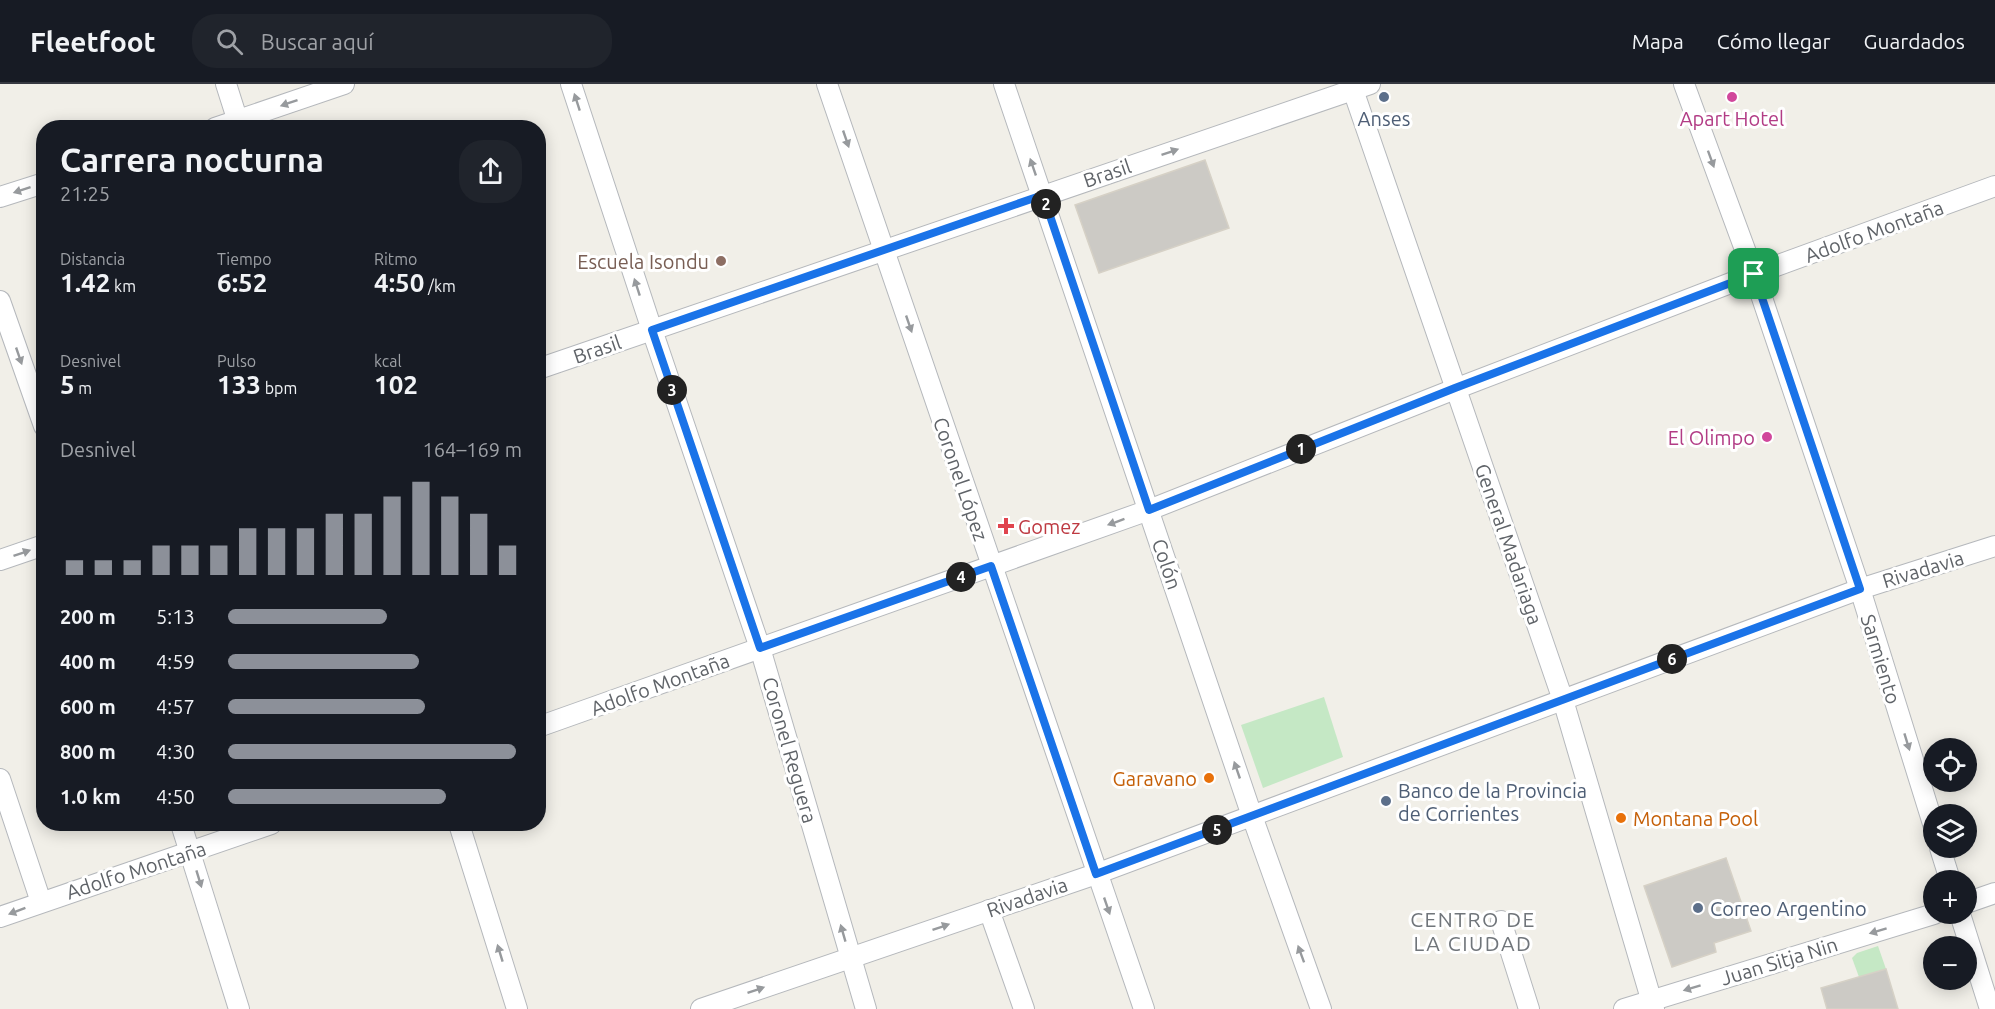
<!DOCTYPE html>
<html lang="es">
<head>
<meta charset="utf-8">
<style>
  :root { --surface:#171b24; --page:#20242c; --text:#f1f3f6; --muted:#9ea1a6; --line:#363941; --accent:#8c9099 }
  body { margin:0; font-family:Ubuntu,sans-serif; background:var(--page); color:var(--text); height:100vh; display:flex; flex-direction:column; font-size:22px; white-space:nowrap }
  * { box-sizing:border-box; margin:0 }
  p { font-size:20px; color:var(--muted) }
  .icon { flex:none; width:33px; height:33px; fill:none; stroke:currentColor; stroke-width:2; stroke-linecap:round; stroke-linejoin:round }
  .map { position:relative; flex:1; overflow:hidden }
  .drawer { position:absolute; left:36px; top:36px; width:510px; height:711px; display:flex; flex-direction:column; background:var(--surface); border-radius:24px; box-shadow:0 3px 15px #0003 }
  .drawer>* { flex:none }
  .buttons { position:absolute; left:1923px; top:654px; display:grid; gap:12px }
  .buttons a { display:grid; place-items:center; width:54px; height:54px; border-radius:50%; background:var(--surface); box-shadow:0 3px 15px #0003; font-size:30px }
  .pin { position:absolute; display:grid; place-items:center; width:51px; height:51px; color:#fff; margin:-26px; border-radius:12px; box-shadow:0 3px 9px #0006 }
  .km { position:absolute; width:30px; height:30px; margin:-15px; border-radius:50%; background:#222; color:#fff; font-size:16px; line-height:30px; text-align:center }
  .round { display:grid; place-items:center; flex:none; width:63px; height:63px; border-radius:24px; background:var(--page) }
  .head { display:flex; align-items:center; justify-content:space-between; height:102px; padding:0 24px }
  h1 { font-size:33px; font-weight:700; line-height:45px }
  .metrics { display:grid; grid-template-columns:repeat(3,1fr); gap:9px; height:102px; padding:6px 24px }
  .metrics div { display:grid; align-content:center }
  .metrics b { font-size:26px; font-weight:700 }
  .metrics small { font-size:16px; font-weight:400 }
  .metrics p { font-size:16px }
  .chart { height:168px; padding:12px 24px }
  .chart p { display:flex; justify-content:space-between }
  .chart svg { width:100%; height:108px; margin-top:6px; stroke:var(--accent); stroke-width:6 }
  ul { padding:0 24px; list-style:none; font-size:20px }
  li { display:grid; grid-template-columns:96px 72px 1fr; align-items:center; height:45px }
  li i { height:15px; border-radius:8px; background:var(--accent) }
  header { display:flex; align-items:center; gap:36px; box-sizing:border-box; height:84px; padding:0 30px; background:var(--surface); border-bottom:2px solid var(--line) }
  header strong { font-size:28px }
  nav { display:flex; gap:33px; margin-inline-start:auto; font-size:21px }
  .search { width:420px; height:54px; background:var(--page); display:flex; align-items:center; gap:15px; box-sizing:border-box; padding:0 21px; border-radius:24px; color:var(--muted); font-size:22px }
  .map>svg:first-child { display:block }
</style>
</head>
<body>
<header>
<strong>Fleetfoot</strong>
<div class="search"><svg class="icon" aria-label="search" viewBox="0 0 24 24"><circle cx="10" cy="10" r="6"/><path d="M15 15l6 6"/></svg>Buscar aquí</div>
<nav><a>Mapa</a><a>Cómo llegar</a><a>Guardados</a></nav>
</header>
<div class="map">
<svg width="1995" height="925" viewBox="0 0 1995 925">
  <rect width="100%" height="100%" fill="#f1efe8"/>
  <!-- green -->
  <g fill="#c5e8c5">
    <path d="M1324,613L1343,673L1263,704L1241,641Z"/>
    <path d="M1878,862L1886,885L1859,893L1852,874L1857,869Z"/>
  </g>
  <!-- building -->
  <g fill="#cccac5" stroke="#d6d1c6" stroke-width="1.5">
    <path d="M1205,76L1229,144L1099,189L1075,121Z"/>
    <path d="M1726,774L1751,847L1714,859L1716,868L1672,883L1644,802Z"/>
    <path d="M1886,885L1898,925H1827L1821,904Z"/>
  </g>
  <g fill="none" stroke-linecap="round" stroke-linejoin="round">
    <defs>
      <g id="minor">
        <path d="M226,0L240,44"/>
        <path d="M571,0L652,246L760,564L866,925"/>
        <path d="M827,0L1144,925"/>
        <path d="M1004,0L1252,732L1321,925"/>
        <path d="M1351,0L1563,616L1654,925"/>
        <path d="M1684,0L1754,190L1860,505L1934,743"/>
        <path d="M215,44L344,0"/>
        <path d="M0,113L44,99"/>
        <path d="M0,217L44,342"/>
        <path d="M538,285L1370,0"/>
        <path d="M0,476L44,461"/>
        <path d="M538,643L1149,426L1455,305L1754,190L1995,102"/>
        <path d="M0,695L41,818"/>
        <path d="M181,740L239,925"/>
        <path d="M459,740L517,925"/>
        <path d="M1940,764L1950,796"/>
        <path d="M1966,819L1995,809"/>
        <path d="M989,826L1024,925"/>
        <path d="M1960,830L1990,925"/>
        <path d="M0,833L271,740"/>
        <path d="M1501,837L1529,925"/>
        <path d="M701,925L1096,790L1860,505L1995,462"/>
        <path d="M1624,925L1934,830"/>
      </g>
    </defs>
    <!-- minor casing -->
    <use href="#minor" stroke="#b5b8bc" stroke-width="22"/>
    <!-- minor -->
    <use href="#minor" stroke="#fff" stroke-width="20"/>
  </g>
  <!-- one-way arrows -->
  <defs><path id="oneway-solid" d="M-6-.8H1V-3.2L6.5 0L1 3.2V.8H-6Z" transform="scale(1.5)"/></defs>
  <g fill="#979a9d">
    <use href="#oneway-solid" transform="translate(577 18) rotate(-108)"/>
    <use href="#oneway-solid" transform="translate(289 19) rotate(161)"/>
    <use href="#oneway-solid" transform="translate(846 55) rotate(71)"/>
    <use href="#oneway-solid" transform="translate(1170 68) rotate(-19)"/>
    <use href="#oneway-solid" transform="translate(1711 75) rotate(70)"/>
    <use href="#oneway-solid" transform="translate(1033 83) rotate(-109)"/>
    <use href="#oneway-solid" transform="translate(22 106) rotate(162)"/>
    <use href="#oneway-solid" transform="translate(637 203) rotate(-108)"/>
    <use href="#oneway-solid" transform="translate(909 240) rotate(71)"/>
    <use href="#oneway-solid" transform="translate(19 272) rotate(71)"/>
    <use href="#oneway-solid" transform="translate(1116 438) rotate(160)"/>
    <use href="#oneway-solid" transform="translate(22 469) rotate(-19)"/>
    <use href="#oneway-solid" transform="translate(1907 658) rotate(73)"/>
    <use href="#oneway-solid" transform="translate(1237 686) rotate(-109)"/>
    <use href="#oneway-solid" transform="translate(199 795) rotate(73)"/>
    <use href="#oneway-solid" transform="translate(1107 822) rotate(71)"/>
    <use href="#oneway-solid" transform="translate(17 827) rotate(159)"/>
    <use href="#oneway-solid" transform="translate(941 843) rotate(-19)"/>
    <use href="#oneway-solid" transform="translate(1878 847) rotate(163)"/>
    <use href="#oneway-solid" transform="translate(843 849) rotate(-106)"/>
    <use href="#oneway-solid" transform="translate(500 869) rotate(-107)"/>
    <use href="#oneway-solid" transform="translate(1301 870) rotate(-110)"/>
    <use href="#oneway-solid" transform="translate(1692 904) rotate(163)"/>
    <use href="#oneway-solid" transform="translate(756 906) rotate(-19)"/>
  </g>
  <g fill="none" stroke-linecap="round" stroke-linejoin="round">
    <defs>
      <path id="route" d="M1043,111L1149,426L1455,304L1754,190L1860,505L1096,790L991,482L760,564L652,246Z"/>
    </defs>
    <!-- route casing -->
    <use href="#route" stroke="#fff" stroke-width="12"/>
    <!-- route -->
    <use href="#route" stroke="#1a73e8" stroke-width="8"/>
  </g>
  <!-- markers -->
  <g fill="#5c6f8a" stroke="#fff" stroke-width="2">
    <circle cx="1384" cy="13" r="6"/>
    <circle cx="1386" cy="717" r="6"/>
    <circle cx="1698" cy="824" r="6"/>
  </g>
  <g fill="#d1479c" stroke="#fff" stroke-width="2">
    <circle cx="1732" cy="13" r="6"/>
    <circle cx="1767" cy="353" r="6"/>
  </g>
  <circle fill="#8d6e63" stroke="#fff" stroke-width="2" cx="721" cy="177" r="6"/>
  <path fill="#e0444e" stroke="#fff" stroke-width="2" d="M1003 433h6v6h6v6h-6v6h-6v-6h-6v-6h6z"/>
  <g fill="#e8710a" stroke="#fff" stroke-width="2">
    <circle cx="1209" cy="694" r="6"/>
    <circle cx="1621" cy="734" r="6"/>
  </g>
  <g text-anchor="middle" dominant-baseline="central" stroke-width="6" stroke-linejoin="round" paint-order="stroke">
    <!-- service labels -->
    <g font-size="20" fill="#4e5e75" stroke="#fff" text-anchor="start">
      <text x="1384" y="34" text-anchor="middle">Anses</text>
      <text x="1398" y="706">Banco de la Provincia<tspan x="1398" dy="23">de Corrientes</tspan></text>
      <text x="1710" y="824">Correo Argentino</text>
    </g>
    <!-- hotel labels -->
    <g font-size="20" fill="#b23c85" stroke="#fff">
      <text x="1732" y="34">Apart Hotel</text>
      <text x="1755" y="353" text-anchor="end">El Olimpo</text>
    </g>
    <!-- street labels -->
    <g font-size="20" fill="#5f6368" stroke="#fff">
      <text transform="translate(1107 89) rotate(-19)">Brasil</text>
      <text transform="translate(1874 147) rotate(-20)">Adolfo Montaña</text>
      <text transform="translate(597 265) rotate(-19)">Brasil</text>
      <text transform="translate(961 395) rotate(71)">Coronel López</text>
      <text transform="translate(1509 460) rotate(71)">General Madariaga</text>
      <text transform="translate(1167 480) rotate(71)">Colón</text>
      <text transform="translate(1923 485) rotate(-17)">Rivadavia</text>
      <text transform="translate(1881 575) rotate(73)">Sarmiento</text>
      <text transform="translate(660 600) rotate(-20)">Adolfo Montaña</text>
      <text transform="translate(790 666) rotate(74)">Coronel Reguera</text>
      <text transform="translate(136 786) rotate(-18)">Adolfo Montaña</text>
      <text transform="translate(1027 813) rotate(-19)">Rivadavia</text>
      <text transform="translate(1779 877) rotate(-17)">Juan Sitja Nin</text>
    </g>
    <!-- education labels -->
    <g font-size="20" fill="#785e54" stroke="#fff" text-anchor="end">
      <text x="709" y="177">Escuela Isondu</text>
    </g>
    <!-- health labels -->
    <g font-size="20" fill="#be3a42" stroke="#fff" text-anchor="start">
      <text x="1018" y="442">Gomez</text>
    </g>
    <!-- food labels -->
    <g font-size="20" fill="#c56008" stroke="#fff" text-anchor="end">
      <text x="1197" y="694">Garavano</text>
      <text x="1633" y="734" text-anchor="start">Montana Pool</text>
    </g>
    <!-- neighbourhood labels -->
    <g font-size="21" letter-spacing="1.5" fill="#70757a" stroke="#fff">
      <text x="1473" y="835">CENTRO DE<tspan x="1473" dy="24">LA CIUDAD</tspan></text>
    </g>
  </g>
</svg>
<div class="buttons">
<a><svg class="icon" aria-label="locate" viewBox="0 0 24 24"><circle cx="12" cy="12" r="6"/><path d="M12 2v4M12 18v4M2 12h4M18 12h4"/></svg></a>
<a><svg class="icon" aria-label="layers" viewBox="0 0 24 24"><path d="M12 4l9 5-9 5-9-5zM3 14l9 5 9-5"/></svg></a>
<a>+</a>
<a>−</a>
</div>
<div class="pin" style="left:1754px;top:190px;background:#1e9e55"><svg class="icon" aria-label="arrive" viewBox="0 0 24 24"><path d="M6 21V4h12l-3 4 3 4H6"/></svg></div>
<b class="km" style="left:1301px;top:365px">1</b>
<b class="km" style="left:1046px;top:120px">2</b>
<b class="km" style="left:672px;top:306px">3</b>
<b class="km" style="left:961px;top:493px">4</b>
<b class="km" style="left:1217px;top:746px">5</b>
<b class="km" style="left:1672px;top:575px">6</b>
<section class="drawer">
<div class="head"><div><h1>Carrera nocturna</h1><p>21:25</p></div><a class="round"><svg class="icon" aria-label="share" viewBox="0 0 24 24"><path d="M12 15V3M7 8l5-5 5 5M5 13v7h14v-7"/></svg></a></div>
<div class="metrics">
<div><p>Distancia</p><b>1.42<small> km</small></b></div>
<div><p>Tiempo</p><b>6:52</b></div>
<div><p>Ritmo</p><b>4:50<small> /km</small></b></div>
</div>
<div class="metrics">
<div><p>Desnivel</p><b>5<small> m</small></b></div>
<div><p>Pulso</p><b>133<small> bpm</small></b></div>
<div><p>kcal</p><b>102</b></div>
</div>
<div class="chart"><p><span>Desnivel</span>164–169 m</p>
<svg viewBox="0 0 160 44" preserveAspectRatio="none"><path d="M5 44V38M15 44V38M25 44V38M35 44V32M45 44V32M55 44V32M65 44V25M75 44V25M85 44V25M95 44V19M105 44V19M115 44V12M125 44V6M135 44V12M145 44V19M155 44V32"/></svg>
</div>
<ul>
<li><b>200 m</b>5:13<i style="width:54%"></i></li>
<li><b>400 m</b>4:59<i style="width:65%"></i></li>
<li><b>600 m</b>4:57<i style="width:67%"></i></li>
<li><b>800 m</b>4:30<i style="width:98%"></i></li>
<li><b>1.0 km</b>4:50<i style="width:74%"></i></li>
</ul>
</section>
</div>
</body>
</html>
